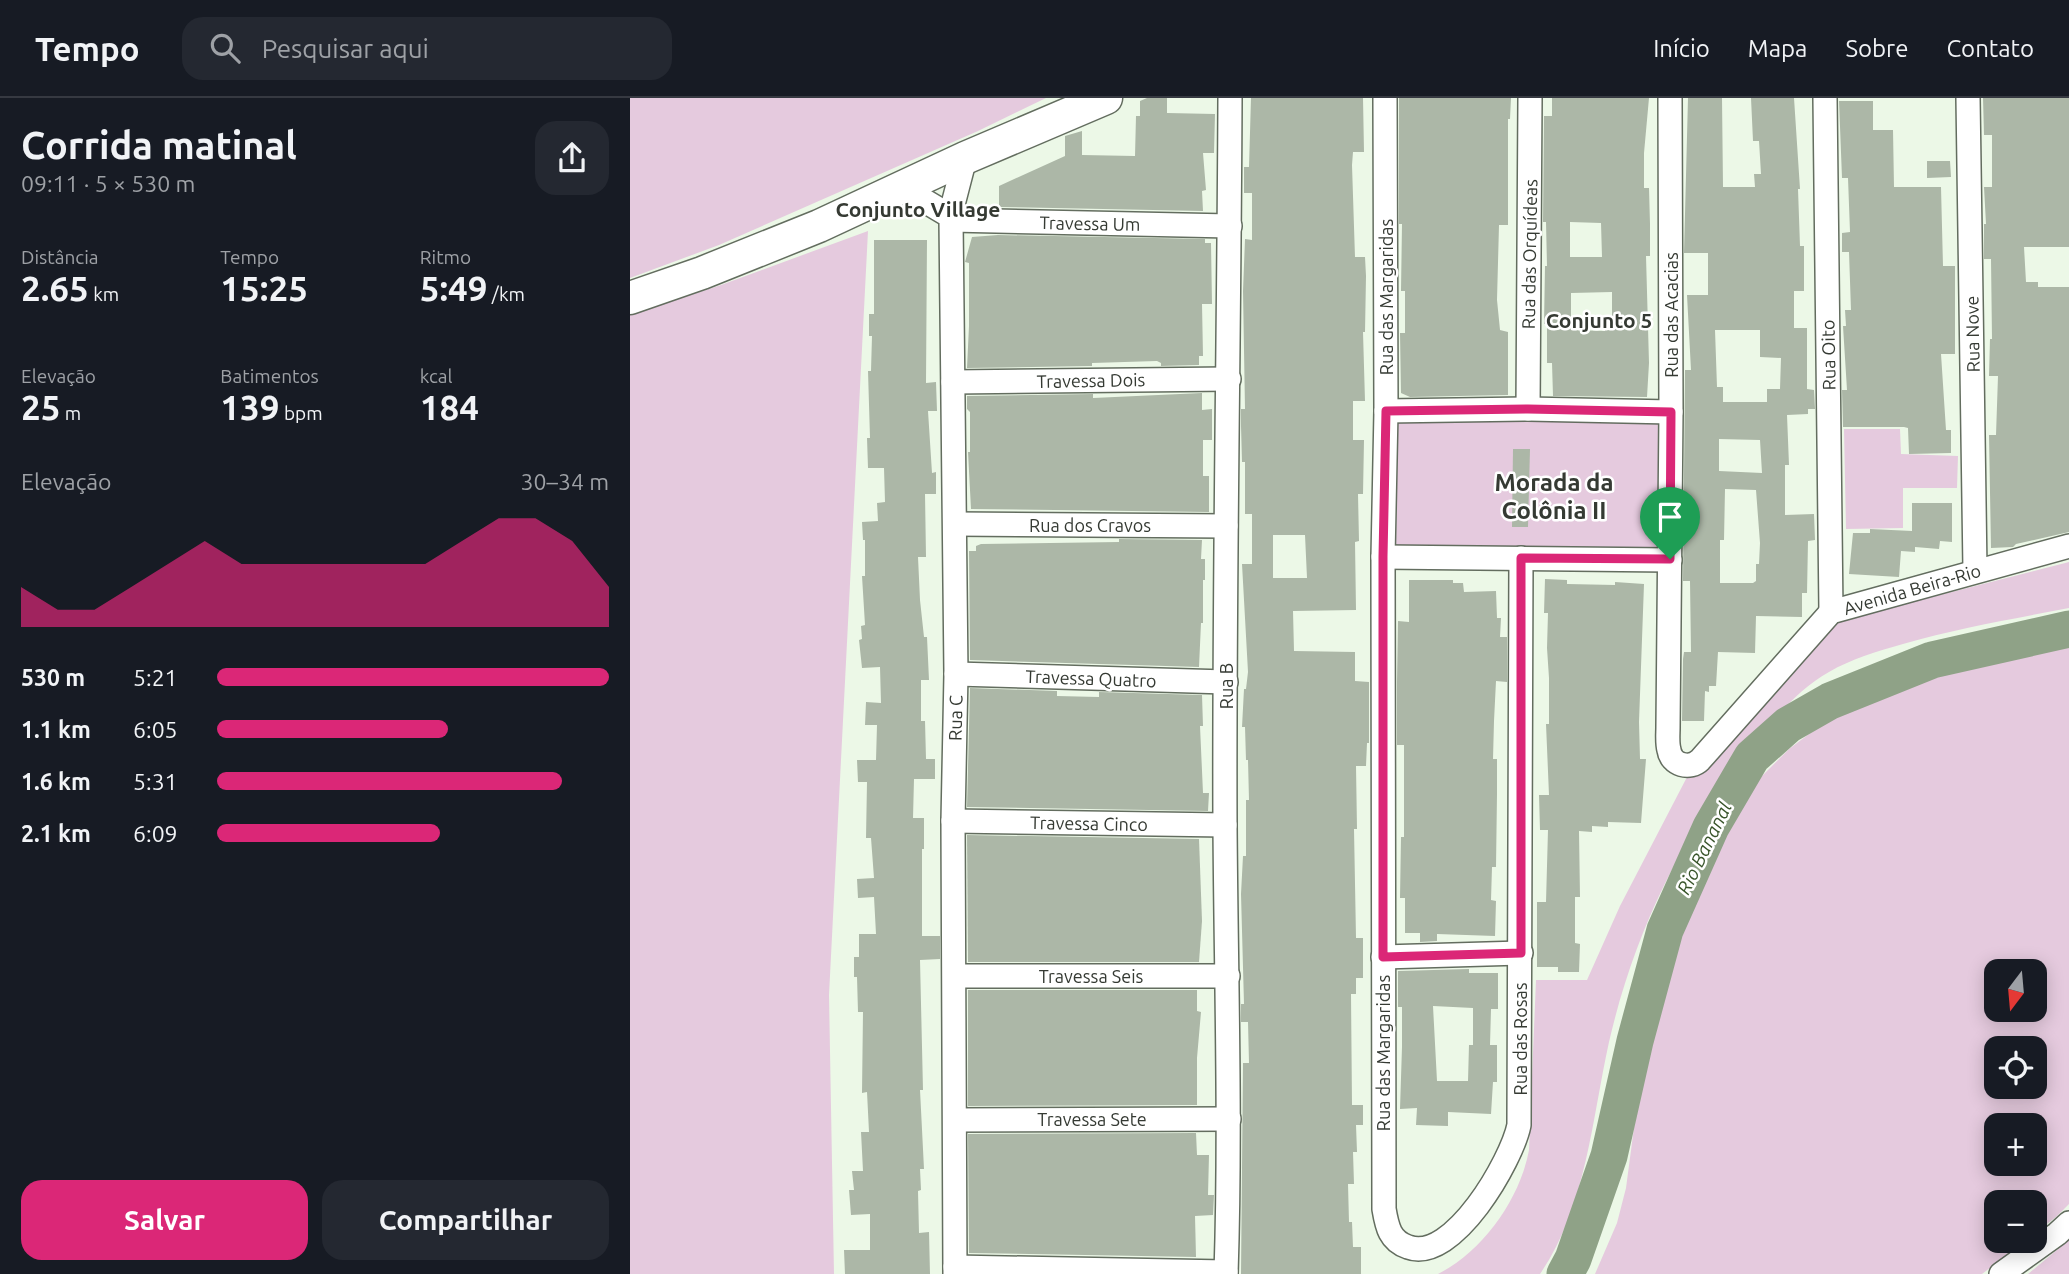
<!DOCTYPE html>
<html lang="pt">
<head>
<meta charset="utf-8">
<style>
  :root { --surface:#171b24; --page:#242831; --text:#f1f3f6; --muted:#9ea1a6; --line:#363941; --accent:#db2777 }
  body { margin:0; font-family:Ubuntu,sans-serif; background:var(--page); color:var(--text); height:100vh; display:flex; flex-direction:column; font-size:26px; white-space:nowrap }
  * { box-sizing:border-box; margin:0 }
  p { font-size:23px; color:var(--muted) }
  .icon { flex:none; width:38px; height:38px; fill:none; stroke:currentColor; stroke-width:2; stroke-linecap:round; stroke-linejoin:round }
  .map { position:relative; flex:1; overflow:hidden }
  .sheet { display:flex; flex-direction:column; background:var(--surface); width:630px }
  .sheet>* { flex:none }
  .needle { width:46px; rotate:196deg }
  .fabs { position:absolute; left:1354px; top:861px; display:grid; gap:14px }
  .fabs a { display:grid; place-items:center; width:63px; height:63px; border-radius:14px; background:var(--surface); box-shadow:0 4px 18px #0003; font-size:35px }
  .pin { position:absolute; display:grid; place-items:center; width:60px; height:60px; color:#fff; margin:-72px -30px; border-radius:50% 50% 50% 0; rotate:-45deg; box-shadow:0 0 7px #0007 }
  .pin .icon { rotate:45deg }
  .round { display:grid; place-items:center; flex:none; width:74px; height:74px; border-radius:21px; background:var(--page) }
  .overview { display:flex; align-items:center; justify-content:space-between; height:119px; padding:0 21px }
  h1 { font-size:38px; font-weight:700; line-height:52px }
  .metrics { display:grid; grid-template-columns:repeat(3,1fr); gap:10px; height:119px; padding:7px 21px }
  .metrics div { display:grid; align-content:center }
  .metrics b { font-size:35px; font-weight:700 }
  .metrics small { font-size:19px; font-weight:400 }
  .metrics p { font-size:19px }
  .chart { height:196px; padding:14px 21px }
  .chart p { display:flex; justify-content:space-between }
  .chart svg { width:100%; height:126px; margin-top:7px; fill:var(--accent); opacity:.7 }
  .primary-button { display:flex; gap:14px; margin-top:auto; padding:14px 21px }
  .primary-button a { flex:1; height:80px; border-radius:21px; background:var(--accent); color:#fff; font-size:28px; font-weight:700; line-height:80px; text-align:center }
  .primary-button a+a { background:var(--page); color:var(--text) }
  ul { padding:0 21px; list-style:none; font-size:23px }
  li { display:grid; grid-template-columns:112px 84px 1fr; align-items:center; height:52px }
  li i { height:18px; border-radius:9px; background:var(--accent) }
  header { display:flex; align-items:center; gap:42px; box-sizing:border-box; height:98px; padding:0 35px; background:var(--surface); border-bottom:2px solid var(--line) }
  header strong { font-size:33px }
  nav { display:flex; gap:38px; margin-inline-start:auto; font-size:24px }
  .search { width:490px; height:63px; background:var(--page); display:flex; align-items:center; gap:18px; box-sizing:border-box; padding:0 24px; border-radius:21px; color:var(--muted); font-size:26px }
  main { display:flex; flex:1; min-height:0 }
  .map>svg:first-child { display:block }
</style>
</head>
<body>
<header>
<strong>Tempo</strong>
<div class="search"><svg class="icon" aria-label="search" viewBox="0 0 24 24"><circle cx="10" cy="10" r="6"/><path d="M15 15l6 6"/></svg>Pesquisar aqui</div>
<nav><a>Início</a><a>Mapa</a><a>Sobre</a><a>Contato</a></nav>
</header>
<main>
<section class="sheet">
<div class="overview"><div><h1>Corrida matinal</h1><p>09:11 · 5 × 530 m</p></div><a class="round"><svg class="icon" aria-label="share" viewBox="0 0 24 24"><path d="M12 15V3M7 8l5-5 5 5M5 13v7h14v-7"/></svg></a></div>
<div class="metrics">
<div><p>Distância</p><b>2.65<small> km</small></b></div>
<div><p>Tempo</p><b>15:25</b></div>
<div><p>Ritmo</p><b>5:49<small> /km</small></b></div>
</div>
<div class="metrics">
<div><p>Elevação</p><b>25<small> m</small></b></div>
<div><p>Batimentos</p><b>139<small> bpm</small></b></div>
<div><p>kcal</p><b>184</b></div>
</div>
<div class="chart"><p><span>Elevação</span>30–34 m</p>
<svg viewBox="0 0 160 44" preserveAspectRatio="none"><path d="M0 44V30L10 38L20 38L30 30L40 22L50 14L60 22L70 22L80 22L90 22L100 22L110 22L120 14L130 6L140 6L150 14L160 30V44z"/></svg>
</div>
<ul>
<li><b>530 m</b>5:21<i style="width:100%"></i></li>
<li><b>1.1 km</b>6:05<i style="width:59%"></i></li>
<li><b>1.6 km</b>5:31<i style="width:88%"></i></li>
<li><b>2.1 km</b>6:09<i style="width:57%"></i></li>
</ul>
<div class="primary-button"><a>Salvar</a><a>Compartilhar</a></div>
</section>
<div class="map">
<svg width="1439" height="1176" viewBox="0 0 1439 1176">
  <rect width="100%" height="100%" fill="#ecf8e7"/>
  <!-- green -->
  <g fill="#e5cade" fill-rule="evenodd">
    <path d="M0,0H416L348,33L89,147L0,180Z"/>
    <path d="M238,133L199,897L204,1176H0V217L91,187Z"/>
    <path d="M1031,320L1028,449L766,451L767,323Z"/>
    <path d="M1214,331H1270L1271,356L1328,358L1327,390H1273V430L1216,431Z"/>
    <path d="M1439,464V510C1383,521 1328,530 1273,546C1248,553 1221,561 1199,574C1167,592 1143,622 1120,651C1051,738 1004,836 979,944C962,1021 956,1110 910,1176H808C853,1153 890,1101 899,1052L906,882H957L990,808L1056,681L1198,529L1212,522Z"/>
    <path d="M1439,544V1106L1426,1119L1405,1135V1104H1367V1143H1395L1352,1176H965L987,1125L996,1090L1014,954L1039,869L1063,799L1105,713L1130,680L1159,651L1195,624L1246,596L1317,569ZM1367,873H1405V912H1367ZM1367,950H1405V989H1367ZM1367,1027H1405V1066H1367Z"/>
    <path d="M1439,1142V1176H1398Z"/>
  </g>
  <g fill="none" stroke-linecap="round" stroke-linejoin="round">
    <!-- river -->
    <path stroke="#8fa287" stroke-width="37" d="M935,1176L943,1161L979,1058L1005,943L1035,832L1081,729L1122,659L1158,627L1200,603L1302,562L1439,531"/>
  </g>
  <!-- building -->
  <g fill="#acb7a7" fill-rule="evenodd">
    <path d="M517,0H537V15L585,16L584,55H573L576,92L572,93L573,113L369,109V88L435,58V38L452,33V57L505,58L506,18H510V3Z"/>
    <path d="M621,0H733L734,54H723L722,67L725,159H735L736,178L735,234H733L735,303H723V342H734L733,396H728L729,443L725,444L726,512L663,513L664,553L725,554V583L739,584V645H737L736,668H726L727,731H724L726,840H733V880H726V896H721L722,1007H733V1027H726L727,1054H723L724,1086H718L719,1124H722L723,1149H731V1176H611L613,965H619L618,924H611V906H614L611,796L613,758H616V702H619L618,662H616L615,629H612L614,591H616L618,574L612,466H622V416H615V364H612L611,328V311H615L613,193L615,141L622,142V95H614V69H619ZM643,437H675L677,480H643Z"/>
    <path d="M769,0H881L880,21H878V127H869L867,202L870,232L878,234V297L780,299L771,295L770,235H775V193H771L772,126H769Z"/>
    <path d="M922,0H1019L1014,55V90H1019L1020,126V158H1016L1019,265L1017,299L923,298L922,265H917V226H914L915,168H917L916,124H913L914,18H922ZM940,124L971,125L972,159H940ZM982,194V231H975V233L941,232V195Z"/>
    <path d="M1058,0H1092L1093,89H1125L1124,76H1131L1129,43H1123L1121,0H1164L1170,91H1168L1170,148H1174V193H1164V230H1177V291L1184,292L1185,311H1178V316L1157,317L1159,367H1155V417L1184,416L1185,442L1178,443L1177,495H1172V519L1126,518L1125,555L1088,554L1086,588H1079V594L1075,593L1074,623H1052L1053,561L1054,554H1061L1060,483H1053L1055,272H1061L1057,197H1078V155H1054ZM1085,232H1130V259L1151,260L1150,291H1137V304H1093V289H1087ZM1089,341L1130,342L1132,375L1089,373ZM1095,391L1126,392L1130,445L1129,466H1126V483L1123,485H1090V442H1094Z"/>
    <path d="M1353,0H1439V149H1394L1396,184H1408V189H1439V434L1386,446L1383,449L1361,450L1359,337H1366L1368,278H1359L1360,241H1362L1361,161H1354V126H1356L1354,89H1362V37H1354Z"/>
    <path d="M1209,3H1243V32H1263L1264,89H1311L1313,168H1325V256H1311L1316,332H1321V355L1279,356L1278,330L1274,329H1213L1212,292H1217L1213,228H1216L1215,212H1221L1219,154H1212V135L1220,134L1218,80H1212Z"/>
    <path d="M1297,63H1320L1321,79L1297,80Z"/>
    <path d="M368,137L575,141V145H581L582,206H572L573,258H569V267L531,268V265L527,263L462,265V268L337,270L339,228V165L335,164L342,139Z"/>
    <path d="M244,142H297L296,285L306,284L307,313H298L302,375L306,374V396H295L296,459H288L290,502L294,539H297L299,582H291V623H295L296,661H305V681H284L283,720H294V751H292V838H310V861L290,862L293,992H290L294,1071H290L291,1092L288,1093L289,1135L299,1134L300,1176H215L214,1152H240V1116L221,1117L219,1092H224L222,1073H233L231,1034H239L237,994L232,995L233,914H228L227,879H224V859H229V836H246L244,799L228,800L227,781L244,780L241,740H236L237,684H228L227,662H246L247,627H235L236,604L251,605L250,569L232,570L229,542L232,541L231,528L235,527L232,478H235V442H233L232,424L248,423L247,405L255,404L254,370H238L237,340H240L238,273H241L242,238H239V216H244Z"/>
    <path d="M572,295V312L582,311V342H573V378H579V414L341,411L338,354H340V314L337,311V298L463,296V300Z"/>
    <path d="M883,351H900L898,429H882Z"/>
    <path d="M1282,405H1322V444L1310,443L1309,451L1285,449V454L1271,453L1269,479L1219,476L1223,435H1240V431L1282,433Z"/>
    <path d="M489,441L572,442L571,461H575V482H573V525H571L569,569L340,562L339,453H346V448L351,446L489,444Z"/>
    <path d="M915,481L937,482V486L985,487V484L1014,486L1009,624L1010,661H1016L1011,725L978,724V729L962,728V734L949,733L950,799H945V845L950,846L949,874H928V869H907V804H916L918,732H910L909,697H919L916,626H919V580L917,550L918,515H914Z"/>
    <path d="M779,482H823V485H833L834,494L866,493L867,520H871L870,539H877V584L866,583L864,623L863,661H867V696L866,769H862L861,802L866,803L865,838L807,836V843L790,844V835H775V800H770L771,739H774V647H767V584L768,523L779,524Z"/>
    <path d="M340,590L427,593V598L469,599V594L572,597L573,628H570L573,695H579L578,713L337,709Z"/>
    <path d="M337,737L569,741L572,823L569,864H338Z"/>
    <path d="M839,871V875H868V911H861L860,947H867V984H863L861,1016L818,1014V1028L786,1027L787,1010L770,1011L772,949V909H768V873ZM803,908L843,910V947H839L838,983H807Z"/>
    <path d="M338,892H567V913L571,914L567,960V1007L338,1008Z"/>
    <path d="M566,1035L567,1057H579L578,1097H584L583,1117L565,1118L566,1159L339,1155L338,1036Z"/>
  </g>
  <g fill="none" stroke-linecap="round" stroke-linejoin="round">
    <defs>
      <g id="street">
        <path d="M755,0L756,313L753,459L754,1111C757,1129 760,1143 778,1149C823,1166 882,1062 889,1027L891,460"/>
        <path d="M1040,0L1041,314L1038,629C1038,636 1037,645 1039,652C1041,667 1060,672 1070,662L1201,514L1439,448"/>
        <path d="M1195,0L1201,514"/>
        <path d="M1338,0L1345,472"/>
        <path d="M273,90L320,118L321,122L326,576L323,723L325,1176"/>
        <path d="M320,118L335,60"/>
        <path d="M321,122L600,128"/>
        <path d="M323,284L599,281"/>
        <path d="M898,311L900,0"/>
        <path d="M756,313L898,311L1041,314"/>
        <path d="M325,426L596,428"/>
        <path d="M753,459L1040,462"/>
        <path d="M326,576L596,584"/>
        <path d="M323,723L595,727"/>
        <path d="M753,859L891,855"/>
        <path d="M325,878H598"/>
        <path d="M325,1022L599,1021"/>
        <path d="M325,1169L596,1174"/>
        <path d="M596,1176C601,1026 596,877 595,727C594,485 599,242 600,0"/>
        <path d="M1371,1176L1427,1136L1439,1125"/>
      </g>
      <path id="secondary" d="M0,200L72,175L189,128L335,60L476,0"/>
    </defs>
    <!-- street casing -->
    <use href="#street" stroke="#636d5f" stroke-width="26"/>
    <!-- secondary casing -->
    <use href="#secondary" stroke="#636d5f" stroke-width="35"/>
    <!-- street -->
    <use href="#street" stroke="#fff" stroke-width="23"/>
    <!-- secondary -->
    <use href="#secondary" stroke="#fff" stroke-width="32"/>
  </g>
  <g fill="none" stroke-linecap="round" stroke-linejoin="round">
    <defs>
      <path id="route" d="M898,311L1041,314L1040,461L891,460V855L753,859V459L756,313Z"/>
    </defs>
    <!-- route casing -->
    <use href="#route" stroke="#fff" stroke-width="14"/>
    <!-- route -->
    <use href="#route" stroke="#db2777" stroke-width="9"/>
  </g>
  <g text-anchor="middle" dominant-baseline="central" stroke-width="5" stroke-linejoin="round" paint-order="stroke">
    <!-- street labels -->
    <g font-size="18" fill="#353a33" stroke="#fff">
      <text transform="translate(460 125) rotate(1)">Travessa Um</text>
      <text transform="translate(899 156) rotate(-89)">Rua das Orquídeas</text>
      <text transform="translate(756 199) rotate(-90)">Rua das Margaridas</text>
      <text transform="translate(1041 217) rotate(-90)">Rua das Acacias</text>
      <text transform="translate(1342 236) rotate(-91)">Rua Nove</text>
      <text transform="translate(1198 257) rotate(-91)">Rua Oito</text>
      <text transform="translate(461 282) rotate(-1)">Travessa Dois</text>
      <text x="460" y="427">Rua dos Cravos</text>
      <text transform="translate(1282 491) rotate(-16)">Avenida Beira-Rio</text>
      <text transform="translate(461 580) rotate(2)">Travessa Quatro</text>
      <text transform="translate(596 588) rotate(-90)">Rua B</text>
      <text transform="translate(325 620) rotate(-89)">Rua C</text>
      <text transform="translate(459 725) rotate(1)">Travessa Cinco</text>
      <text x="461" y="878">Travessa Seis</text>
      <text transform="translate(890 941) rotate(-90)">Rua das Rosas</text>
      <text transform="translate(753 955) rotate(-90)">Rua das Margaridas</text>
      <text x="462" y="1021">Travessa Sete</text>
    </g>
    <!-- water labels -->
    <g font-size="19" font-style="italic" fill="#39552b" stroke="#fff">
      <text transform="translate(1074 750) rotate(-64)">Rio Bananal</text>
    </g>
    <!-- quarter labels -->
    <g font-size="21" font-weight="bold" fill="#353a33" stroke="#fff">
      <text x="288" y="111">Conjunto Village</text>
      <text x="969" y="222">Conjunto 5</text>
    </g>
    <!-- district labels -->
    <g font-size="24" font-weight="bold" fill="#353a33" stroke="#fff">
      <text x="924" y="384">Morada da<tspan x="924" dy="28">Colônia II</tspan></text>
    </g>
  </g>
</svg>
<div class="fabs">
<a><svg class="needle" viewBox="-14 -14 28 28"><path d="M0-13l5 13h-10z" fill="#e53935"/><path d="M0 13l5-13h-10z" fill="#9ea1a6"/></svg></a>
<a><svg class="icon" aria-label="locate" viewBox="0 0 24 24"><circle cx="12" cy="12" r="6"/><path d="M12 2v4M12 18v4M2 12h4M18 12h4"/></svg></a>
<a>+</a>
<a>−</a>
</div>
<div class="pin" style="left:1040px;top:461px;background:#1e9e55"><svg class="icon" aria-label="arrive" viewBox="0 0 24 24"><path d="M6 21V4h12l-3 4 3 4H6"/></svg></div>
</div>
</main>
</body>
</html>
